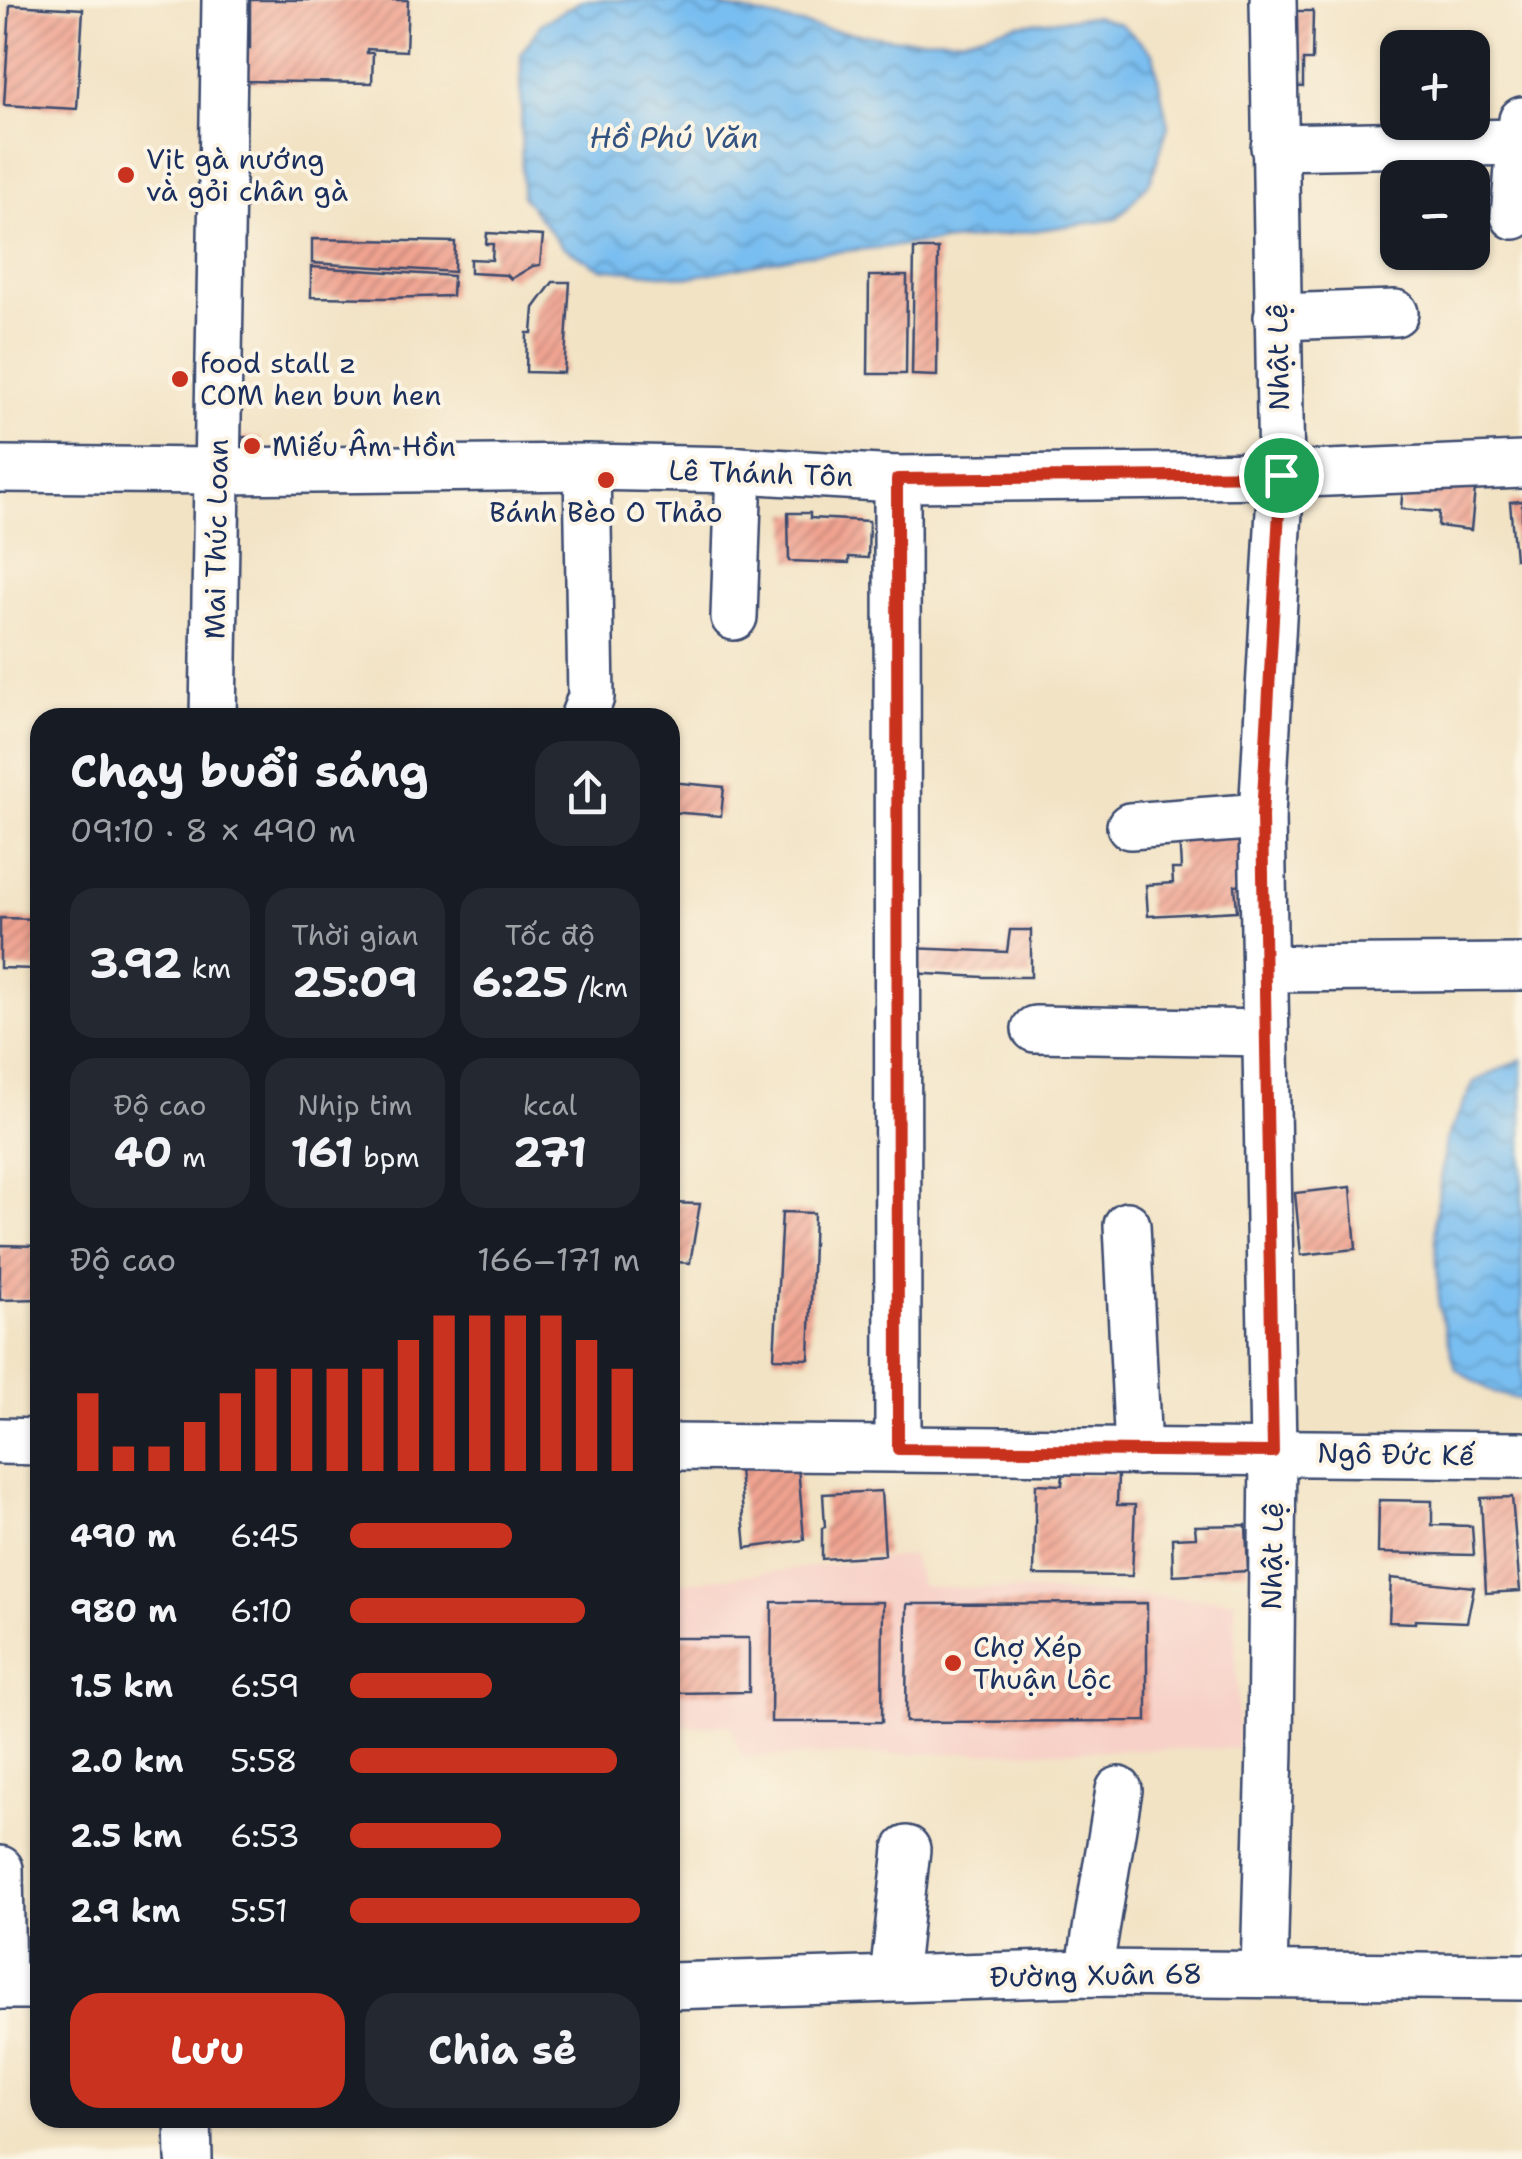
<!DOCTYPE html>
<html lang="vi">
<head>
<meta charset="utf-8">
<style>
  :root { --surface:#171b24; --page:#242831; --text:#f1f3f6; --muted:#9ea1a6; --accent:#c8321e }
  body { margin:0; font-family:"Shantell Sans",sans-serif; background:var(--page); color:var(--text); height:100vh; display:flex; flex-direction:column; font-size:38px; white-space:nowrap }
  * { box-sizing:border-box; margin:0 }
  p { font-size:32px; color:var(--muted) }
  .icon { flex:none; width:55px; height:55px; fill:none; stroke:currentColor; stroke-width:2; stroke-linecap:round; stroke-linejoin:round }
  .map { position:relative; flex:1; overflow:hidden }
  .details { position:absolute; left:30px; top:708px; width:650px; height:1420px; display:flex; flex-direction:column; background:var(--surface); border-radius:30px; box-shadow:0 2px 8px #0004 }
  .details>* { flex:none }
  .controls { position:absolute; left:1380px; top:30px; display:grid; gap:20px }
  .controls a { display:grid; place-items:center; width:110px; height:110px; border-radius:20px; background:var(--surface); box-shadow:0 2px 8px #0004; font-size:50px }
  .pin { position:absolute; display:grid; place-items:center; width:85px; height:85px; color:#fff; margin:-42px; border:5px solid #fff; border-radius:50%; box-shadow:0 2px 10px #0007 }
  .round { display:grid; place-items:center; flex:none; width:105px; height:105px; border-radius:30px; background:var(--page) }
  .summary { display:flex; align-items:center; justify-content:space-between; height:170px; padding:0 40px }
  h1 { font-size:45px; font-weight:700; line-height:75px }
  .figures { display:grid; grid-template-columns:repeat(3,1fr); gap:15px; height:170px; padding:10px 40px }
  .figures div { display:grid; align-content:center; border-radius:25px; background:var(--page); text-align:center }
  .figures b { font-size:42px; font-weight:700 }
  .figures small { font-size:28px; font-weight:400 }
  .figures p { font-size:28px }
  .chart { height:280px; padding:20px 40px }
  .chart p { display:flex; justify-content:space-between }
  .chart svg { width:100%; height:180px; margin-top:10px; stroke:var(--accent); stroke-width:6 }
  .action { display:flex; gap:20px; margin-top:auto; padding:20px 40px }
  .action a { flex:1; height:115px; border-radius:30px; background:var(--accent); color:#fff; font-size:40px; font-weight:700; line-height:115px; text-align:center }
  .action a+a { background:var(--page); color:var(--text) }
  ul { padding:0 40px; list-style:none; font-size:32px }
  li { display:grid; grid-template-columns:160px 120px 1fr; align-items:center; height:75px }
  li i { height:25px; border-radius:12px; background:var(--accent) }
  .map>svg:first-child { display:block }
</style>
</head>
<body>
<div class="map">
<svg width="1522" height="2159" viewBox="0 0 1522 2159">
  <defs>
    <pattern id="water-waves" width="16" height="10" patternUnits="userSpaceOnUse" patternTransform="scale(2.5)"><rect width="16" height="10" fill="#79bef0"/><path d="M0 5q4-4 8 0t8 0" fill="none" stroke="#629bc6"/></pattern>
    <pattern id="building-hatch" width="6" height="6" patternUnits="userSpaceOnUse" patternTransform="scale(2.5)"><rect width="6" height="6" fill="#f0a390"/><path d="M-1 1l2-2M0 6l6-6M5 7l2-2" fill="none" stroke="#c28579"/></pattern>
  </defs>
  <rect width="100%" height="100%" fill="#fcf5e5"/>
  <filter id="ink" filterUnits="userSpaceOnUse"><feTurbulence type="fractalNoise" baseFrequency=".01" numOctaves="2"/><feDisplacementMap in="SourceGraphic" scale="20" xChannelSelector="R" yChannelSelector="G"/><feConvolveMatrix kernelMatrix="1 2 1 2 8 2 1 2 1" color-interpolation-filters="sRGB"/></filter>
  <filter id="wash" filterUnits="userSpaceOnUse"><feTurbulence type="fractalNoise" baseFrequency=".0048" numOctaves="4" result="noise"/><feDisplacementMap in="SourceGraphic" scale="40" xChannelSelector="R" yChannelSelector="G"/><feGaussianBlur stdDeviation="2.25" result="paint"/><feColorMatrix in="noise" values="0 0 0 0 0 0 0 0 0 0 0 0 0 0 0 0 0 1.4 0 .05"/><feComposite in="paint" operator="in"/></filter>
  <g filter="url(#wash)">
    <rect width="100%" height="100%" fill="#f2e3c5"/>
    <!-- built -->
    <path fill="#f7d1c8" d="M912,1555L921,1586L1235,1600L1238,1748L742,1757L731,1725L670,1726V1584Z"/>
    <!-- water -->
    <g fill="url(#water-waves)" stroke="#4a76a7" stroke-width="2.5">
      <path d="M583,0H693L823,29L898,39L964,38L1019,24L1095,16L1121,24L1153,53L1168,126L1151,180L1117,219L980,238L802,255L690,277L600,268L562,246L522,196L521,54L541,24Z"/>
      <path d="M1522,1059V1400L1494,1393L1456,1369L1439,1307L1435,1220L1446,1140L1474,1082Z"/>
    </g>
    <g id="blocks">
      <!-- building -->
      <g fill="url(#building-hatch)">
        <path d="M250,0H408L406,51L367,49V53H373L372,83L238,81L240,48H250Z"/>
        <path d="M10,5L83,9L77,109L4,105Z"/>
        <path d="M1262,11H1313L1312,60H1303V87L1287,86Z"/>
        <path d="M1442,38L1478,39L1476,89H1472V48H1442Z"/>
        <path d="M1398,48V81L1392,80L1390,49Z"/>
        <path d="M487,233L543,236L540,265L533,266L511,279L507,275L470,273V259L492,260L493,244H486Z"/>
        <path d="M312,239L455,242L454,272L312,263Z"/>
        <path d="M914,249H938L937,376L912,375Z"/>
        <path d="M311,267L453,276L452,296L384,298L311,297Z"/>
        <path d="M869,276H907L906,374H868Z"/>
        <path d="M553,282H570L564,373L526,372L527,333H532L534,308Z"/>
        <path d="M242,437L261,438V453L242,454Z"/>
        <path d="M1404,473L1476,479L1471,530L1438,526L1439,512L1401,509Z"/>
        <path d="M1522,501V559H1515L1510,502Z"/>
        <path d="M788,513H810V518L869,521L868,558L849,557V563L789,561Z"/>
        <path d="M670,782L724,787L721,816L670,812Z"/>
        <path d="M1245,831L1250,883L1235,885L1237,911L1148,916L1146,885L1173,883L1172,869H1181L1179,833Z"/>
        <path d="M0,918L40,919V941H37L36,969L0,968Z"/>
        <path d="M1010,930H1031V977H984L909,973L910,948L1007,952Z"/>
        <path d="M1351,1187L1356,1249L1301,1255L1295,1193Z"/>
        <path d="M670,1203L700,1204L690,1263L675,1262L673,1289H670Z"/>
        <path d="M782,1212L814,1213L809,1359L774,1358Z"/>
        <path d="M0,1245L40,1246V1299L0,1300Z"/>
        <path d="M797,1454L804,1540L746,1548L738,1458Z"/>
        <path d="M1063,1474L1118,1475L1117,1505H1135L1132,1576L1034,1575L1036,1484L1062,1485Z"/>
        <path d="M881,1491L885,1555L822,1559V1528L825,1527L823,1494Z"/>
        <path d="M1512,1497L1520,1591L1486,1593L1481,1498Z"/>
        <path d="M1379,1500L1432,1501V1525L1472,1526L1474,1555L1378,1553Z"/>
        <path d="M1246,1525L1248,1571L1173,1575L1172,1538L1196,1537L1195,1526Z"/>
        <path d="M1391,1578L1474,1587L1467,1622L1415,1620V1623L1389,1622Z"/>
        <path d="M772,1602H883L882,1722H771Z"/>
        <path d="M1147,1603V1721L906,1722L907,1604Z"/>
        <path d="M670,1638H749V1692L670,1693Z"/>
      </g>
    </g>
  </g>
  <g filter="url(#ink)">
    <use href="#blocks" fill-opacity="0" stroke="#3b4a6d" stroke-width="2.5"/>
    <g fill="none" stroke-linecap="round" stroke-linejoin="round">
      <defs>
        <g id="minor">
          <path d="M1274,147L1520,142"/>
          <path d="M1514,216L1522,120"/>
          <path d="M1277,317L1395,313"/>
          <path d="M0,469L217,471L587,467L739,470L897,479L1281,475L1522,465"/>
          <path d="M897,479L898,1449"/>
          <path d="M734,617L739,470"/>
          <path d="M213,718L225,0"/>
          <path d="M583,718L591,697L587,467"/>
          <path d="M1130,826L1262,816"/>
          <path d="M1265,969L1522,967"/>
          <path d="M1035,1029L1266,1033"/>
          <path d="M1127,1225L1138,1452"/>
          <path d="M0,1441L40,1442"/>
          <path d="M670,1447L1522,1455"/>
          <path d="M0,1869L2,1986"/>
          <path d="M1089,1973L1119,1790"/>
          <path d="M1264,1973L1270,1749L1273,1452L1262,816L1281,475L1273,0"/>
          <path d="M893,1978L907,1849"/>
          <path d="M0,1986H40"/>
          <path d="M670,1986L1089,1973L1522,1977"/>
          <path d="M188,2118L189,2159"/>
        </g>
      </defs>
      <!-- minor casing -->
      <use href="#minor" stroke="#3b4a6d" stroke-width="50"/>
      <!-- minor -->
      <use href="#minor" stroke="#fff" stroke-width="45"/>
    </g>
  </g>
  <g fill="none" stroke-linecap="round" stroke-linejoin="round" filter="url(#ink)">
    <defs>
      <path id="route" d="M1281,475L1262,816L1273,1452L898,1449L897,479Z"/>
    </defs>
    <!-- route casing -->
    <use href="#route" stroke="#fff" stroke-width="20"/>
    <!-- route -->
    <use href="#route" stroke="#c8321e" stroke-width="12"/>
  </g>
  <!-- markers -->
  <g fill="#c8321e" stroke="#fcf5e5" stroke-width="4">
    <circle cx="126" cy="175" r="10"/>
    <circle cx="180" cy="379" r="10"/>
    <circle cx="252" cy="446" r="10"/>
    <circle cx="606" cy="480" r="10"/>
    <circle cx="953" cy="1663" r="10"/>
  </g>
  <g text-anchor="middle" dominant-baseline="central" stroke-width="8" stroke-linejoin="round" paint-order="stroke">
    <!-- poi labels -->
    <g font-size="28" fill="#1b2f5e" stroke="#fcf5e5" text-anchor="start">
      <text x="146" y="159">Vịt gà nướng<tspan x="146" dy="32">và gỏi chân gà</tspan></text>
      <text x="200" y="363">food stall z<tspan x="200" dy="32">COM hen bun hen</tspan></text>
      <text x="272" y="446">Miếu Âm Hồn</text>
      <text x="606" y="512" text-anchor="middle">Bánh Bèo O Thảo</text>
      <text x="973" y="1647">Chợ Xép<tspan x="973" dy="32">Thuận Lộc</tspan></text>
    </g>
    <!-- street labels -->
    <g font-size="28" fill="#1b2f5e" stroke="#fcf5e5">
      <text transform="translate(1278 357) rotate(-91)">Nhật Lệ</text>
      <text transform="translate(761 473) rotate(2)">Lê Thánh Tôn</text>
      <text transform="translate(216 539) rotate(-89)">Mai Thúc Loan</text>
      <text transform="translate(1396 1454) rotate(1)">Ngô Đức Kế</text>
      <text transform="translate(1272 1556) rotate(-89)">Nhật Lệ</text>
      <text transform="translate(1096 1975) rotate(-1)">Đường Xuân 68</text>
    </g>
    <!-- water labels -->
    <g font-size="30" font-style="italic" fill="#325382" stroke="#fcf5e5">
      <text x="674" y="137">Hồ Phú Văn</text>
    </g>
  </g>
</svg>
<div class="controls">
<a>+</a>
<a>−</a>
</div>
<div class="pin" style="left:1281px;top:475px;background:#1e9e55"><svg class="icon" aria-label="arrive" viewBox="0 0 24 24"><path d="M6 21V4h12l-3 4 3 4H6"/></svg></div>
<section class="details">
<div class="summary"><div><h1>Chạy buổi sáng</h1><p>09:10 · 8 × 490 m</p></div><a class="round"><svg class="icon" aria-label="share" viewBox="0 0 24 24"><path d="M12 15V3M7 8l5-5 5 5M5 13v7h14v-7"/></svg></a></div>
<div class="figures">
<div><b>3.92<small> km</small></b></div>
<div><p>Thời gian</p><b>25:09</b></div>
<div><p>Tốc độ</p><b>6:25<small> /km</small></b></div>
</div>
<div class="figures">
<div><p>Độ cao</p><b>40<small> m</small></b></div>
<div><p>Nhịp tim</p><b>161<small> bpm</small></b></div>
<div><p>kcal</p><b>271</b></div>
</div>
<div class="chart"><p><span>Độ cao</span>166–171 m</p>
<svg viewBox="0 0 160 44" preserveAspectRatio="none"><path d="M5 44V25M15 44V38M25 44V38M35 44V32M45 44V25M55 44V19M65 44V19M75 44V19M85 44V19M95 44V12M105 44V6M115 44V6M125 44V6M135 44V6M145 44V12M155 44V19"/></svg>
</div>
<ul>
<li><b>490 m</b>6:45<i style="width:56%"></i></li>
<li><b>980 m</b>6:10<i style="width:81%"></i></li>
<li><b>1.5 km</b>6:59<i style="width:49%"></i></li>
<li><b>2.0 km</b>5:58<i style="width:92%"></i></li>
<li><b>2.5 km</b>6:53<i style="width:52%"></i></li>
<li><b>2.9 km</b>5:51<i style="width:100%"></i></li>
</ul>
<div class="action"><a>Lưu</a><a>Chia sẻ</a></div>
</section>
</div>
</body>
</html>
